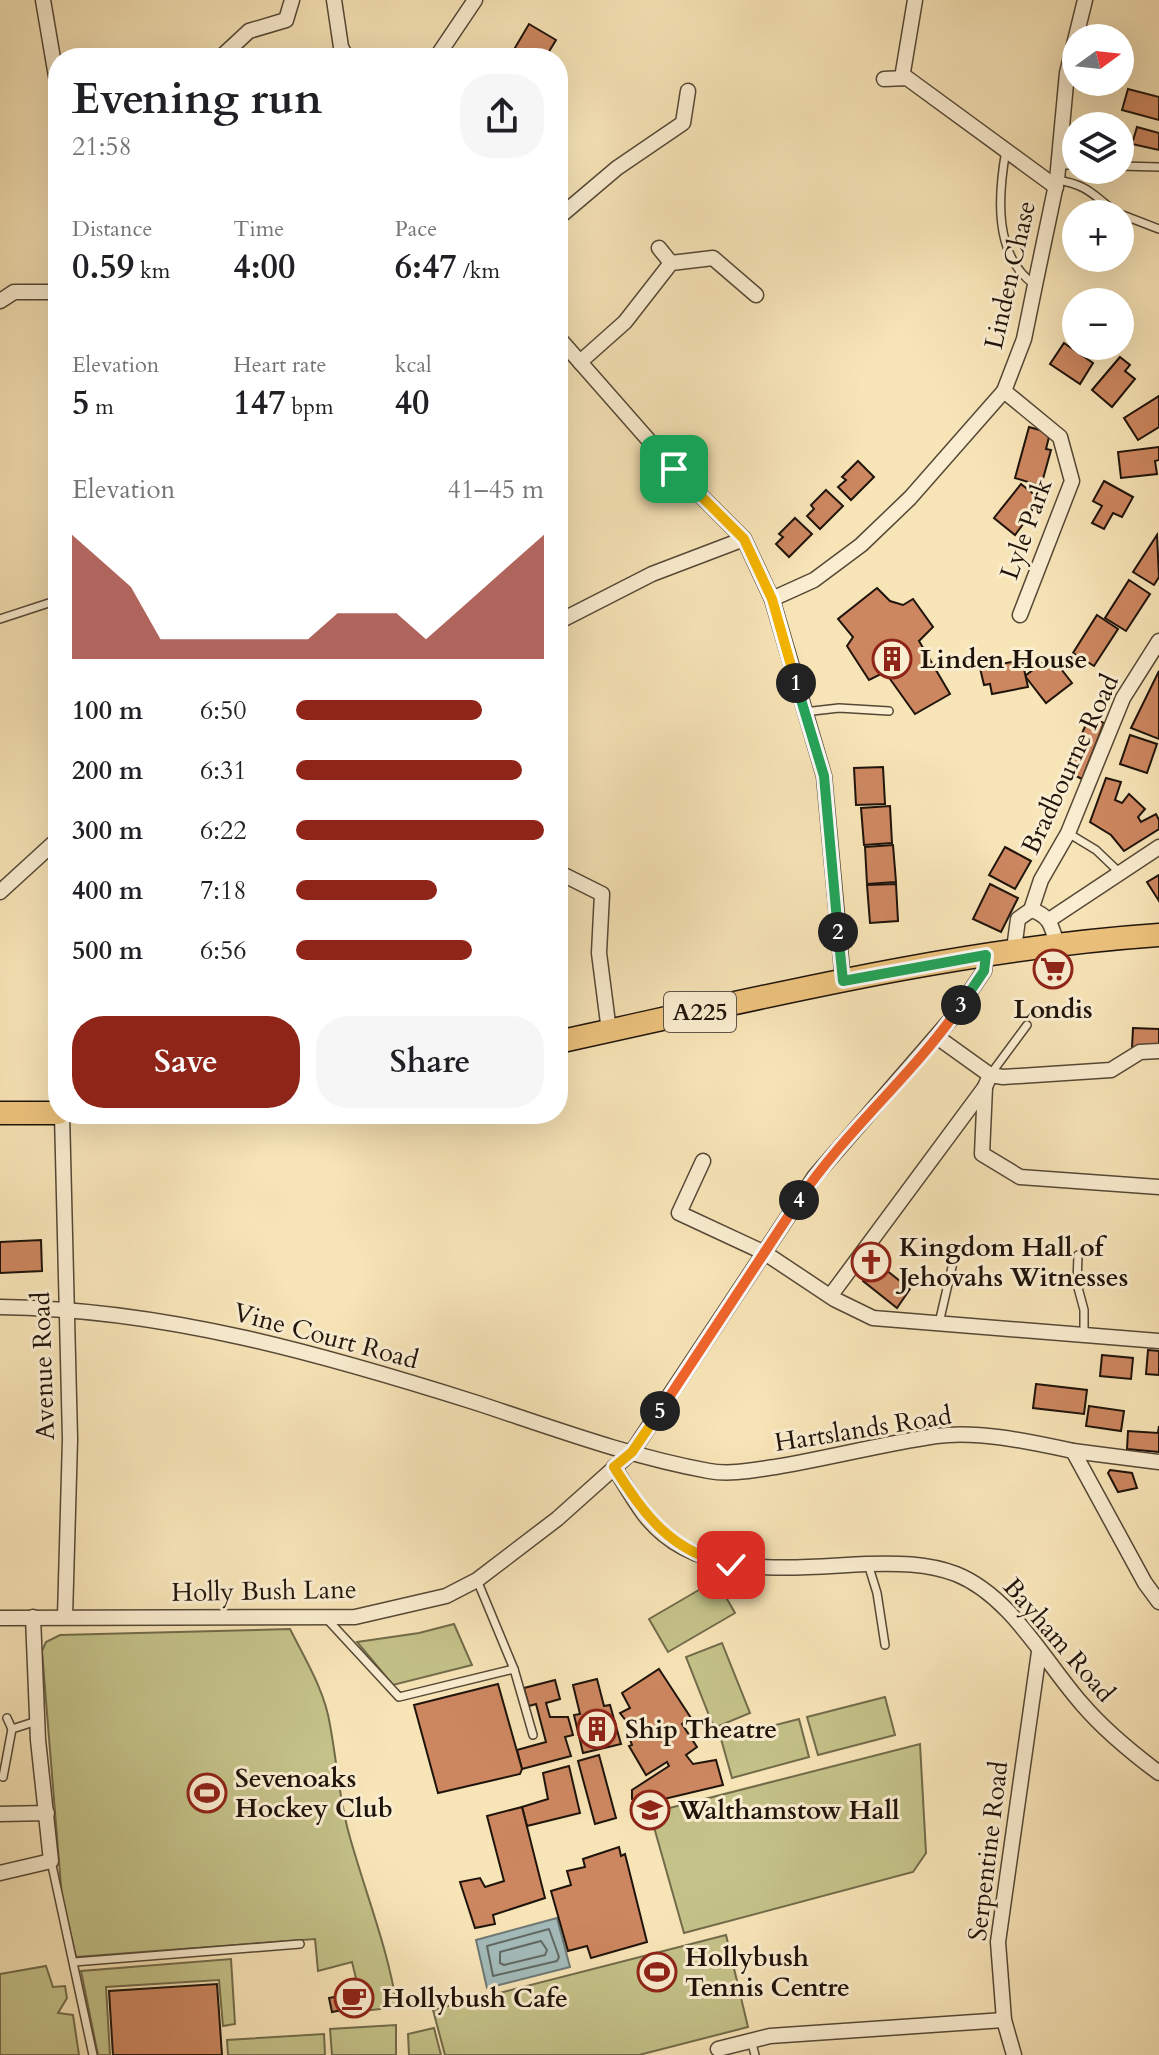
<!DOCTYPE html>
<html lang="en">
<head>
<meta charset="utf-8">
<style>
  :root { --surface:#fff; --page:#f6f6f6; --text:#202124; --muted:#757577; --accent:#8f2418 }
  body { margin:0; font-family:Cardo,serif; background:var(--page); color:var(--text); height:100vh; display:flex; flex-direction:column; font-size:30px; white-space:nowrap }
  * { box-sizing:border-box; margin:0 }
  p { font-size:26px; color:var(--muted) }
  .icon { flex:none; width:44px; height:44px; fill:none; stroke:currentColor; stroke-width:2; stroke-linecap:round; stroke-linejoin:round }
  .map { position:relative; flex:1; overflow:hidden }
  .details { position:absolute; left:48px; top:48px; width:520px; height:1076px; display:flex; flex-direction:column; background:var(--surface); border-radius:32px; box-shadow:0 8px 32px #0002 }
  .details>* { flex:none }
  .needle { width:52px; rotate:75deg }
  .fabs { position:absolute; left:1062px; top:24px; display:grid; gap:16px }
  .fabs a { display:grid; place-items:center; width:72px; height:72px; border-radius:50%; background:var(--surface); box-shadow:0 8px 32px #0002; font-size:40px }
  .pin { position:absolute; display:grid; place-items:center; width:68px; height:68px; color:#fff; margin:-34px; border-radius:16px; box-shadow:0 4px 12px #0006 }
  .km { position:absolute; width:40px; height:40px; margin:-20px; border-radius:50%; background:#222; color:#fff; font-size:22px; line-height:40px; text-align:center }
  .round { display:grid; place-items:center; flex:none; width:84px; height:84px; border-radius:32px; background:var(--page) }
  .overview { display:flex; align-items:center; justify-content:space-between; height:136px; padding:0 24px }
  h1 { font-size:44px; font-weight:600; line-height:60px }
  .figures { display:grid; grid-template-columns:repeat(3,1fr); gap:12px; height:136px; padding:8px 24px }
  .figures div { display:grid; align-content:center }
  .figures b { font-size:34px; font-weight:600 }
  .figures small { font-size:22px; font-weight:400 }
  .figures p { font-size:22px }
  .chart { height:224px; padding:16px 24px }
  .chart p { display:flex; justify-content:space-between }
  .chart svg { width:100%; height:144px; margin-top:8px; fill:var(--accent); opacity:.7 }
  .action { display:flex; gap:16px; margin-top:auto; padding:16px 24px }
  .action a { flex:1; height:92px; border-radius:32px; background:var(--accent); color:#fff; font-size:32px; font-weight:600; line-height:92px; text-align:center }
  .action a+a { background:var(--page); color:var(--text) }
  ul { padding:0 24px; list-style:none; font-size:26px }
  li { display:grid; grid-template-columns:128px 96px 1fr; align-items:center; height:60px }
  li i { height:20px; border-radius:10px; background:var(--accent) }
  .map>svg:first-child { display:block }
</style>
</head>
<body>
<div class="map">
<svg width="1159" height="2055" viewBox="0 0 1159 2055">
  <rect width="100%" height="100%" fill="#f7e4b7"/>
  <filter id="stains"><feTurbulence type="fractalNoise" baseFrequency=".0025" numOctaves="4"/><feColorMatrix values="0 0 0 0 .2 0 0 0 0 .09 0 0 0 0 .02 0 0 0 .5 -.17"/></filter>
  <radialGradient id="worn" r=".72"><stop offset=".6" stop-color="#630" stop-opacity="0"/><stop offset="1" stop-color="#630" stop-opacity=".3"/></radialGradient>
  <!-- green -->
  <g fill="#c4c289" stroke="#726b4a" stroke-width="2">
    <path d="M716,1580L735,1613L668,1652L649,1619Z"/>
    <path d="M454,1624L472,1665L393,1685L357,1642L419,1633Z"/>
    <path d="M290,1629C305,1659 325,1691 330,1725C337,1762 339,1798 349,1834C365,1892 388,1948 397,2007L364,2011L352,1962L318,1971L315,1939L76,1957L62,1899L42,1651L46,1642L60,1635Z"/>
    <path d="M722,1643L750,1713L714,1728L686,1657Z"/>
    <path d="M885,1697L895,1735L818,1755L807,1717Z"/>
    <path d="M799,1719L809,1757L732,1778L721,1739Z"/>
    <path d="M920,1744L926,1853L913,1872L684,1933L650,1813Z"/>
    <path d="M726,1935L748,2027L639,2055H445L433,2010Z"/>
    <path d="M231,1959L235,2024L223,2026L219,1980L106,1987L110,2055H98L81,1971Z"/>
    <path d="M46,1966L53,1987L65,1986L67,1998L58,2013L73,2015L79,2055H0V1974Z"/>
    <path d="M396,2025V2055H332L330,2029Z"/>
    <path d="M434,2028L441,2055H409L408,2034Z"/>
    <path d="M324,2034L325,2055H228L227,2040Z"/>
  </g>
  <!-- water -->
  <path fill="#a3bbba" stroke="#6e7874" stroke-width="2" d="M557,1918L570,1967L487,1988L476,1940Z"/>
  <g fill="none" stroke-linecap="round" stroke-linejoin="round">
    <!-- shore -->
    <g stroke="#616862" stroke-width="2">
      <path d="M549,1929L559,1957L557,1961L493,1976L487,1946Z"/>
      <path d="M541,1941L547,1950L545,1955L504,1965L500,1963V1952Z"/>
    </g>
  </g>
  <!-- building -->
  <g fill="#cd8760" stroke="#1f140b" stroke-width="2">
    <path d="M529,24L556,40L545,58H509Z"/>
    <path d="M1128,89L1159,97V120L1122,110Z"/>
    <path d="M1137,127L1159,133V150L1132,144Z"/>
    <path d="M1064,343L1093,363L1080,384L1050,364Z"/>
    <path d="M1120,357L1130,365L1125,371L1135,379L1112,407L1092,390Z"/>
    <path d="M1159,396V427L1138,440L1124,418Z"/>
    <path d="M1029,427L1050,433L1046,449L1051,450L1041,486L1015,478Z"/>
    <path d="M1159,447V460L1155,461L1157,474L1121,478L1118,452Z"/>
    <path d="M858,461L874,477L851,500L838,487L846,480L842,477Z"/>
    <path d="M1104,481L1133,497L1122,517L1113,513L1104,529L1092,523L1102,506L1093,501Z"/>
    <path d="M1021,484L1041,500L1015,535L994,518Z"/>
    <path d="M826,490L843,506L820,529L807,516L814,509L811,505Z"/>
    <path d="M795,518L812,534L789,557L776,544L783,537L779,534Z"/>
    <path d="M1157,535L1159,577L1154,585L1133,572Z"/>
    <path d="M1129,580L1150,594L1126,631L1105,618Z"/>
    <path d="M877,588L890,601L903,605L913,599L933,627L919,641L950,694L915,714L885,672L869,680L847,646L853,637L838,619Z"/>
    <path d="M1097,615L1118,629L1094,666L1073,653Z"/>
    <path d="M1051,656L1072,683L1046,703L1025,676Z"/>
    <path d="M1022,660L1028,687L992,694L990,684L984,685L980,668Z"/>
    <path d="M1159,671V739L1131,728Z"/>
    <path d="M1089,717L1104,723L1082,779L1066,771Z"/>
    <path d="M1130,735L1157,744L1147,773L1120,764Z"/>
    <path d="M883,767L885,804L856,805L854,768Z"/>
    <path d="M1106,778L1121,782L1115,800L1122,803L1129,794L1145,809L1138,817L1141,822L1156,814L1159,820V829L1124,851L1111,835L1090,822Z"/>
    <path d="M890,806L892,843L864,845L861,808Z"/>
    <path d="M893,845L896,882L867,884L865,847Z"/>
    <path d="M1005,847L1031,861L1015,889L989,875Z"/>
    <path d="M1159,875V901L1147,882Z"/>
    <path d="M896,884L898,921L870,923L867,885Z"/>
    <path d="M990,884L1018,898L1001,932L973,919Z"/>
    <path d="M1133,1028L1159,1029V1048H1132Z"/>
    <path d="M41,1240L42,1271L0,1273V1242Z"/>
    <path d="M876,1262L910,1289L897,1308L863,1281Z"/>
    <path d="M1148,1350L1159,1351V1375L1146,1374Z"/>
    <path d="M1102,1355L1133,1358L1131,1379L1100,1376Z"/>
    <path d="M1036,1384L1087,1390L1084,1414L1033,1408Z"/>
    <path d="M1089,1406L1124,1411L1121,1431L1086,1426Z"/>
    <path d="M1159,1426V1452L1127,1449L1128,1431L1158,1433Z"/>
    <path d="M1110,1470L1132,1473L1137,1488L1118,1492L1108,1473Z"/>
    <path d="M659,1669L691,1718L682,1724L697,1747L686,1755L693,1764L716,1760L723,1785L639,1805L632,1799V1790L669,1766L667,1762L646,1775L629,1746L632,1745L629,1737L639,1731L631,1720L627,1722L620,1713L630,1708L622,1693Z"/>
    <path d="M597,1679L604,1706L610,1705L621,1744L583,1753L574,1715L580,1714L573,1685Z"/>
    <path d="M555,1680L560,1699L546,1703L550,1717H568L573,1735L565,1737L571,1756L522,1769L517,1750L546,1742L536,1704L529,1706L524,1688Z"/>
    <path d="M498,1684L522,1769L520,1774L438,1793L414,1705Z"/>
    <path d="M599,1755L616,1818L595,1824L578,1761Z"/>
    <path d="M569,1766L580,1813L527,1826L522,1807L548,1799L543,1773Z"/>
    <path d="M522,1807L545,1898L493,1915L495,1924L475,1928L460,1882L480,1878L485,1887L504,1881L487,1816Z"/>
    <path d="M619,1847L621,1856L625,1854L647,1942L591,1958L587,1946L568,1951L551,1891L571,1885L567,1871L585,1867L583,1859Z"/>
    <path d="M217,1984L222,2055H113L109,1991Z"/>
    <path d="M354,1993L357,2007L332,2012L329,1998Z"/>
  </g>
  <g fill="none" stroke-linecap="round" stroke-linejoin="round">
    <defs>
      <g id="service">
        <path d="M1006,150C998,195 993,256 1035,285"/>
        <path d="M1058,165H1076"/>
        <path d="M1120,166L1159,167"/>
        <path d="M1057,180C1090,185 1094,197 1119,214"/>
        <path d="M1120,214L1159,229"/>
        <path d="M0,619L58,600"/>
        <path d="M804,712L839,708L889,711"/>
        <path d="M1068,833L1096,850L1119,872"/>
        <path d="M990,1075L1027,1025"/>
        <path d="M1078,1255L1077,1284L1084,1310V1335"/>
        <path d="M939,1323L955,1254"/>
        <path d="M868,1564L877,1593L885,1645"/>
        <path d="M326,1618L399,1697L514,1669L477,1580"/>
        <path d="M514,1669L533,1735"/>
        <path d="M7,1718L12,1729"/>
        <path d="M3,1777L12,1729L37,1721"/>
        <path d="M51,1861L93,2055"/>
        <path d="M74,1962L300,1944"/>
        <path d="M751,2040L755,2055"/>
      </g>
      <g id="minor">
        <path d="M43,0L58,88"/>
        <path d="M334,0L341,47L347,58"/>
        <path d="M220,58L249,31L286,20L292,0"/>
        <path d="M436,58L475,0"/>
        <path d="M902,78L915,0"/>
        <path d="M884,79L907,78L1056,187"/>
        <path d="M558,218L617,168L683,123L688,91"/>
        <path d="M659,248L671,263"/>
        <path d="M0,301L14,292H58"/>
        <path d="M558,337L674,469L744,539L772,599L824,776L843,981"/>
        <path d="M580,362L625,322L671,263L713,258L756,295"/>
        <path d="M1004,391L1060,437L1072,481L1020,615"/>
        <path d="M772,599L814,580L861,545L910,498L1004,391L1024,339L1035,285L1057,180L1067,73L1085,0"/>
        <path d="M558,622L652,574L744,539"/>
        <path d="M558,872L602,894L599,953L609,1031"/>
        <path d="M0,892L58,839"/>
        <path d="M1031,910L1041,880L1068,833L1123,698L1159,641"/>
        <path d="M1049,920L1159,847"/>
        <path d="M1014,949L1018,919L1031,910C1050,915 1052,927 1057,945"/>
        <path d="M937,1037L990,1075L985,1087L982,1154L1020,1177L1159,1187"/>
        <path d="M990,1075L1003,1077L1111,1070L1140,1052L1159,1051"/>
        <path d="M62,1114L70,1439L65,1617"/>
        <path d="M703,1161L679,1213L765,1253L834,1299L873,1318L1159,1341"/>
        <path d="M831,1295L985,1087"/>
        <path d="M0,1307C165,1309 322,1354 477,1403C553,1428 631,1457 709,1471C730,1475 754,1470 775,1467C829,1458 882,1444 936,1436C978,1430 1031,1442 1073,1451L1145,1583L1159,1602"/>
        <path d="M1073,1451L1159,1462"/>
        <path d="M614,1467C624,1483 633,1499 644,1514C695,1582 792,1567 866,1564C896,1563 927,1563 956,1574C1011,1596 1044,1661 1082,1704C1105,1731 1131,1752 1159,1773"/>
        <path d="M0,1618L355,1617L446,1596L477,1580L557,1519L632,1452L815,1176L952,1018L984,971L986,955"/>
        <path d="M0,1814L47,1813"/>
        <path d="M0,1873L51,1861L38,1740L33,1617"/>
        <path d="M718,2049L770,2036L1004,2020"/>
        <path d="M1014,2055L1004,2020L998,1942L1039,1652"/>
      </g>
      <g id="primary">
        <path d="M558,1042C756,999 956,949 1159,935"/>
        <path d="M0,1113H58"/>
      </g>
    </defs>
    <!-- service casing -->
    <use href="#service" stroke="#554836" stroke-width="10"/>
    <!-- minor casing -->
    <use href="#minor" stroke="#554836" stroke-width="17"/>
    <!-- primary casing -->
    <use href="#primary" stroke="#1f140b" stroke-width="25"/>
    <!-- service -->
    <use href="#service" stroke="#faedd0" stroke-width="7"/>
    <!-- minor -->
    <use href="#minor" stroke="#faedd0" stroke-width="14"/>
    <!-- primary -->
    <use href="#primary" stroke="#ecc27c" stroke-width="22"/>
  </g>
  <g fill="none" stroke-linecap="round" stroke-linejoin="round">
    <defs>
      <path id="split-1" d="M674,469L744,539L772,599L796,683"/>
      <path id="split-2" d="M796,683L824,776L838,932"/>
      <path id="split-3" d="M838,932L843,981L986,955L984,971L961,1005"/>
      <path id="split-4" d="M799,1200C846,1130 913,1075 961,1005"/>
      <path id="split-5" d="M660,1411L799,1200"/>
      <path id="split-6" d="M660,1411L632,1452L614,1467C645,1516 671,1552 731,1565"/>
    </defs>
    <!-- split-1 casing -->
    <use href="#split-1" stroke="#fff" stroke-width="16"/>
    <!-- split-2 casing -->
    <use href="#split-2" stroke="#fff" stroke-width="16"/>
    <!-- split-3 casing -->
    <use href="#split-3" stroke="#fff" stroke-width="16"/>
    <!-- split-4 casing -->
    <use href="#split-4" stroke="#fff" stroke-width="16"/>
    <!-- split-5 casing -->
    <use href="#split-5" stroke="#fff" stroke-width="16"/>
    <!-- split-6 casing -->
    <use href="#split-6" stroke="#fff" stroke-width="16"/>
    <!-- split-1 -->
    <use href="#split-1" stroke="#f5b400" stroke-width="10"/>
    <!-- split-2 -->
    <use href="#split-2" stroke="#22a559" stroke-width="10"/>
    <!-- split-3 -->
    <use href="#split-3" stroke="#22a559" stroke-width="10"/>
    <!-- split-4 -->
    <use href="#split-4" stroke="#f0652b" stroke-width="10"/>
    <!-- split-5 -->
    <use href="#split-5" stroke="#f0652b" stroke-width="10"/>
    <!-- split-6 -->
    <use href="#split-6" stroke="#f5b400" stroke-width="10"/>
  </g>
  <!-- icons -->
  <defs>
    <symbol id="building-ring" viewBox="-11 -11 22 22"><circle r="9.5" fill="#faedd0" stroke="#8f2418" stroke-width="1.5"/><path d="M-4-6H4V6H1V3H-1V6H-4ZM-2.5-4.3h1.7v1.8h-1.7ZM.8-4.3h1.7v1.8H.8ZM-2.5-1h1.7V.8h-1.7ZM.8-1h1.7V.8H.8Z" fill="#8f2418"/></symbol>
    <symbol id="supermarket-ring" viewBox="-11 -11 22 22"><circle r="9.5" fill="#faedd0" stroke="#8f2418" stroke-width="1.5"/><path d="M-6-5.5h2.5l.6 2H6L4.5 2H-2.5L-4.4-4H-6ZM-1.5 3.2a1.3 1.3 0 1 0 .1 0ZM3 3.2a1.3 1.3 0 1 0 .1 0Z" fill="#8f2418"/></symbol>
    <symbol id="church-ring" viewBox="-11 -11 22 22"><circle r="9.5" fill="#faedd0" stroke="#8f2418" stroke-width="1.5"/><path d="M-1.2-6h2.4v3.5h3.3v2.4h-3.3V6h-2.4V-.1h-3.3v-2.4h3.3Z" fill="#8f2418"/></symbol>
    <symbol id="stadium-ring" viewBox="-11 -11 22 22"><circle r="9.5" fill="#faedd0" stroke="#8f2418" stroke-width="1.5"/><path d="M0-5a6.5 5 0 1 0 0 10a6.5 5 0 1 0 0-10ZM-3.5-1.8h7v3.6h-7Z" fill="#8f2418"/></symbol>
    <symbol id="school-ring" viewBox="-11 -11 22 22"><circle r="9.5" fill="#faedd0" stroke="#8f2418" stroke-width="1.5"/><path d="M0-5L7-2L0 1L-7-2ZM-4 1L0 2.5L4 1V4Q0 6-4 4Z" fill="#8f2418"/></symbol>
    <symbol id="cafe-ring" viewBox="-11 -11 22 22"><circle r="9.5" fill="#faedd0" stroke="#8f2418" stroke-width="1.5"/><path d="M-5.5-4.5H6V0H3Q3 3.5 0 3.5H-2.5Q-5.5 3.5-5.5 0ZM3-3.2v2h1.7v-2ZM-6 4.5H4V6H-6Z" fill="#8f2418"/></symbol>
  </defs>
  <g fill-rule="evenodd">
    <use href="#building-ring" x="870" y="637" width="44" height="44"/>
    <use href="#supermarket-ring" x="1031" y="947" width="44" height="44"/>
    <use href="#church-ring" x="849" y="1240" width="44" height="44"/>
    <use href="#building-ring" x="575" y="1707" width="44" height="44"/>
    <use href="#stadium-ring" x="185" y="1771" width="44" height="44"/>
    <use href="#school-ring" x="628" y="1788" width="44" height="44"/>
    <use href="#stadium-ring" x="635" y="1950" width="44" height="44"/>
    <use href="#cafe-ring" x="332" y="1976" width="44" height="44"/>
  </g>
  <g text-anchor="middle" dominant-baseline="central" stroke-width="6" stroke-linejoin="round" paint-order="stroke">
    <!-- shield labels -->
    <rect fill="#faedd0" stroke="#615546" stroke-width="2" x="664" y="992" width="72" height="40" rx="6"/>
    <g font-size="24" font-weight="bold" fill="#1f140b">
      <text x="700" y="1012">A225</text>
    </g>
    <!-- street labels -->
    <g font-size="26" fill="#1f140b" stroke="#faedd0">
      <text transform="translate(1010 275) rotate(-77)">Linden Chase</text>
      <text transform="translate(1026 529) rotate(-70)">Lyle Park</text>
      <text transform="translate(1070 764) rotate(-65)">Bradbourne Road</text>
      <text transform="translate(326 1336) rotate(15)">Vine Court Road</text>
      <text transform="translate(43 1366) rotate(-92)">Avenue Road</text>
      <text transform="translate(863 1429) rotate(-9)">Hartslands Road</text>
      <text transform="translate(264 1591) rotate(-1)">Holly Bush Lane</text>
      <text transform="translate(1059 1640) rotate(49)">Bayham Road</text>
      <text transform="translate(988 1851) rotate(-83)">Serpentine Road</text>
    </g>
    <!-- poi labels -->
    <g font-size="26" font-weight="bold" fill="#1f140b" stroke="#faedd0" text-anchor="start">
      <text x="920" y="659">Linden House</text>
      <text x="1053" y="1009" text-anchor="middle">Londis</text>
      <text x="899" y="1247">Kingdom Hall of<tspan x="899" dy="30">Jehovahs Witnesses</tspan></text>
      <text x="625" y="1729">Ship Theatre</text>
      <text x="235" y="1778">Sevenoaks<tspan x="235" dy="30">Hockey Club</tspan></text>
      <text x="678" y="1810">Walthamstow Hall</text>
      <text x="685" y="1957">Hollybush<tspan x="685" dy="30">Tennis Centre</tspan></text>
      <text x="382" y="1998">Hollybush Cafe</text>
    </g>
  </g>
  <rect width="100%" height="100%" filter="url(#stains)"/>
  <rect width="100%" height="100%" fill="url(#worn)"/>
</svg>
<div class="fabs">
<a><svg class="needle" viewBox="-14 -14 28 28"><path d="M0-13l5 13h-10z" fill="#e53935"/><path d="M0 13l5-13h-10z" fill="#757577"/></svg></a>
<a><svg class="icon" aria-label="layers" viewBox="0 0 24 24"><path d="M12 4l9 5-9 5-9-5zM3 14l9 5 9-5"/></svg></a>
<a>+</a>
<a>−</a>
</div>
<div class="pin" style="left:674px;top:469px;background:#1e9e55"><svg class="icon" aria-label="arrive" viewBox="0 0 24 24"><path d="M6 21V4h12l-3 4 3 4H6"/></svg></div>
<div class="pin" style="left:731px;top:1565px;background:#d93025"><svg class="icon" aria-label="check" viewBox="0 0 24 24"><path d="M5 12l5 5 9-10"/></svg></div>
<b class="km" style="left:796px;top:683px">1</b>
<b class="km" style="left:838px;top:932px">2</b>
<b class="km" style="left:961px;top:1005px">3</b>
<b class="km" style="left:799px;top:1200px">4</b>
<b class="km" style="left:660px;top:1411px">5</b>
<section class="details">
<div class="overview"><div><h1>Evening run</h1><p>21:58</p></div><a class="round"><svg class="icon" aria-label="share" viewBox="0 0 24 24"><path d="M12 15V3M7 8l5-5 5 5M5 13v7h14v-7"/></svg></a></div>
<div class="figures">
<div><p>Distance</p><b>0.59<small> km</small></b></div>
<div><p>Time</p><b>4:00</b></div>
<div><p>Pace</p><b>6:47<small> /km</small></b></div>
</div>
<div class="figures">
<div><p>Elevation</p><b>5<small> m</small></b></div>
<div><p>Heart rate</p><b>147<small> bpm</small></b></div>
<div><p>kcal</p><b>40</b></div>
</div>
<div class="chart"><p><span>Elevation</span>41–45 m</p>
<svg viewBox="0 0 160 44" preserveAspectRatio="none"><path d="M0 44V6L10 14L20 22L30 38L40 38L50 38L60 38L70 38L80 38L90 30L100 30L110 30L120 38L130 30L140 22L150 14L160 6V44z"/></svg>
</div>
<ul>
<li><b>100 m</b>6:50<i style="width:75%"></i></li>
<li><b>200 m</b>6:31<i style="width:91%"></i></li>
<li><b>300 m</b>6:22<i style="width:100%"></i></li>
<li><b>400 m</b>7:18<i style="width:57%"></i></li>
<li><b>500 m</b>6:56<i style="width:71%"></i></li>
</ul>
<div class="action"><a>Save</a><a>Share</a></div>
</section>
</div>
</body>
</html>
